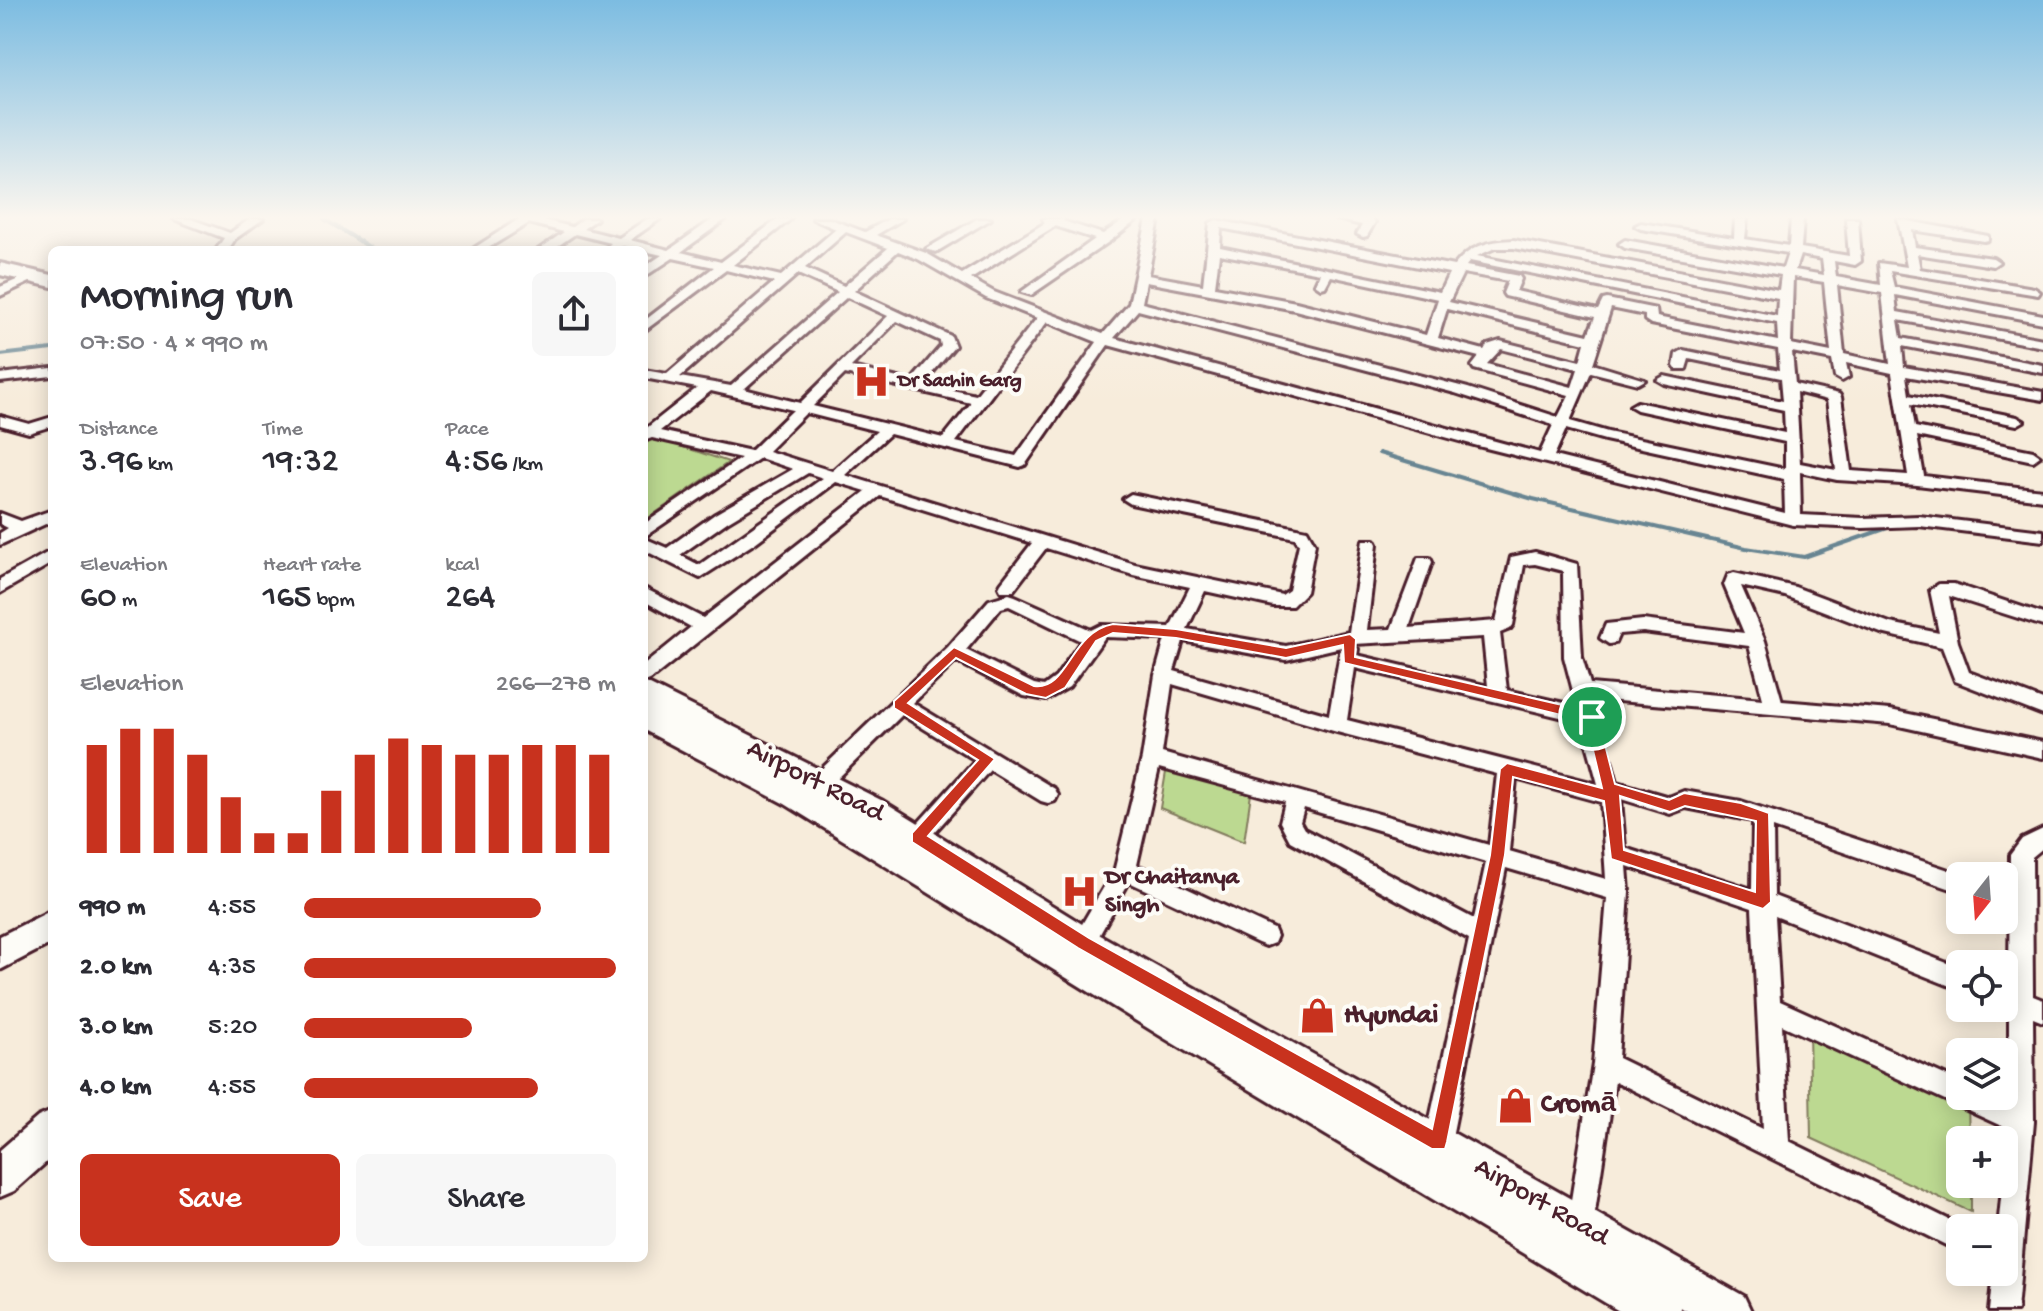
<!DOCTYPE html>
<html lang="en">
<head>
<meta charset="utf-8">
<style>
  :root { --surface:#fff; --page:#f7f7f7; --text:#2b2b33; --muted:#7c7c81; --accent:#c8321e }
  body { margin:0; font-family:"Gochi Hand",sans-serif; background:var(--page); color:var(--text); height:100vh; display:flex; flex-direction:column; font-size:30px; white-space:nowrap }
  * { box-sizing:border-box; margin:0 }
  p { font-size:26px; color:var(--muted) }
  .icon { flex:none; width:44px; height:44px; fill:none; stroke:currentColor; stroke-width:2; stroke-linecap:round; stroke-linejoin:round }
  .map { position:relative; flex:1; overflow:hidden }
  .side { position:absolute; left:48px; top:246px; width:600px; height:1016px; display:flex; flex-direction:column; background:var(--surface); border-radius:12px; box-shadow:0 4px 20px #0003 }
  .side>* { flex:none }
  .needle { width:52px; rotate:197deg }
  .buttons { position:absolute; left:1946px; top:862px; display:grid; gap:16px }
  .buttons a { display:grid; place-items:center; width:72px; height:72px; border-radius:12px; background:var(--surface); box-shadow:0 4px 20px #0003; font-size:40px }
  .pin { position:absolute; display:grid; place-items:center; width:68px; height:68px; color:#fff; margin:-34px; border:4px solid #fff; border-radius:50%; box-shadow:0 2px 8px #0007 }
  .round { display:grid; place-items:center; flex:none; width:84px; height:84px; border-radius:12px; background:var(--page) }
  .headline { display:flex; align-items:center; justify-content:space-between; height:136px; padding:0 32px }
  h1 { font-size:44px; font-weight:600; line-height:60px }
  .metrics { display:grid; grid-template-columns:repeat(3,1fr); gap:12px; height:136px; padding:8px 32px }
  .metrics div { display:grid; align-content:center }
  .metrics b { font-size:34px; font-weight:600 }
  .metrics small { font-size:22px; font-weight:400 }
  .metrics p { font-size:22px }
  .chart { height:224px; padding:16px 32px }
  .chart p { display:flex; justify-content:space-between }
  .chart svg { width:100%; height:144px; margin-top:8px; stroke:var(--accent); stroke-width:6 }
  .action { display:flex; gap:16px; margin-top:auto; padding:16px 32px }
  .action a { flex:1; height:92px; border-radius:12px; background:var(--accent); color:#fff; font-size:32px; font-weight:600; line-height:92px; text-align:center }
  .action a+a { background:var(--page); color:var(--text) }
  ul { padding:0 32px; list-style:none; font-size:26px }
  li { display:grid; grid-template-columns:128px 96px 1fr; align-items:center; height:60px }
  li i { height:20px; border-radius:10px; background:var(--accent) }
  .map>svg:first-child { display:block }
</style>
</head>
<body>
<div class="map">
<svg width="2043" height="1311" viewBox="0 0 2043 1311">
  <rect width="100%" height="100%" fill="#f7ecdb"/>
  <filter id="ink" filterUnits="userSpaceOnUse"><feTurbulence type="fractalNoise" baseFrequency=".0125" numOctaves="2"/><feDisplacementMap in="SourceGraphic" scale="16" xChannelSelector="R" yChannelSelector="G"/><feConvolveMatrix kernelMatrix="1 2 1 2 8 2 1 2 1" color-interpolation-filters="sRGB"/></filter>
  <g filter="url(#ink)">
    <!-- green -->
    <g fill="#bcd991" stroke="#837c5e" stroke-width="2">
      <path d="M653,437L729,462L644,521V445Z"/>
      <path d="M1167,766L1252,787L1244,842L1160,808Z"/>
      <path d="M1809,1030L1968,1104L1969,1140H1960V1184H1971V1212L1811,1138Z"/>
    </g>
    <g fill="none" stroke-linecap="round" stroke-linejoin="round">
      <!-- stream -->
      <g stroke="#678592" stroke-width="4">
        <path d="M324,219L374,250"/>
        <path d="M0,355L52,349"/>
        <path d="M1379,453L1533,499L1746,548L1804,557L1896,525"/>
      </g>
      <defs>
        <g id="street">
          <path d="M174,219H191L230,233L250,219H263L235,239L228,250H216L224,238Z"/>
          <path d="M519,219H539L572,227L583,219H597L583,229L619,238L647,219H660L630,240L669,250L713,219H726L681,252L721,262L778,219H791L733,265L781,276L836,229L813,219H830L865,232L889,219H903L876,235L926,253L962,274L1045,223L1043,219H1065L1063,221L1103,234L1125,219H1138L1110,241L1031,295L1021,292L1095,239L1055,226L971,279L994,292L1103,334L1129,304L1147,219H1159L1148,275L1203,285L1210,223L1216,220L1454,266C1469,246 1488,241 1514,240L1779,290L1781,275L1625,248L1619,244L1625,240L1783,268L1788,253L1641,229L1635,226L1641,223L1734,238L1735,219H1747L1745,239L1789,246L1791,219H1803L1801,248L1849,256L1846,219H1858L1861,261L1855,265L1834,261L1836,277L1881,285L1879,263L1907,267L1898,219L1988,236V240L1984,241L1912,230L1915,247L1993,258L1999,262L1993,266L1917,254L1920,269L2034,288L2040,292L2038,295L1890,271L1894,287L2043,315V323L1895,295L1897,312L2043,339V347L1898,320L1901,338L2043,365V373L1902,346L1904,367L2043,392V400L1906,376L1909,395L2017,417L2024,421L2017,425L1911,404L1915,427L2033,451L2040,456L2033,461L1917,436L1924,476L2043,490V500L1917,485L1837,480L1800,472L1801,515L1863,518L1919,516L2043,531V541L1919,526L1863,528L1793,525L1478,446L1108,345L1025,465L1020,467L890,434L845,475L1135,564L1282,595L1289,590L1299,544L1295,538L1131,504L1123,499L1131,494L1307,530L1315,544L1306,592L1292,606H1273L1205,591L1187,629L1286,646L1349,632L1363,540H1375L1377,544L1367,630L1391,629L1418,558H1430L1432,562L1409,628L1496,621L1511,557L1535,552L1577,564L1582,657L1590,684L1763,699L1749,646L1643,632L1619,634L1615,643L1609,644L1600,638L1606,624L1643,620L1744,633L1724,585L1728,575L1734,573L1795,587L1890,623L1939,633L1930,590L1939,584H1954L2043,614V626L1949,596L1958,642L1969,672L2043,700V715L1955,681L1942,647L1881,633L1785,596L1741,586L1765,641L1782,701L1890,710L2043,742V758L1890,724L1594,699L1601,717L1600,720L1617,782L1669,797L1684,791L1741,801L1967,876H1960V892L1773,828L1774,896L1960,968V990L1775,916L1780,1001L1960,1082V1096H1991L2009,1104V1009L2004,1007V985L2009,987L2010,855L2022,839L2043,829V848L2032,857L2033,996L2043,1000V1022L2033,1018L2034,1122L2017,1311H1989L1993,1272H2004V1228H1998L2008,1129L1782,1025L1789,1141L1966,1228H1960V1252L1615,1081L1593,1225L1589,1234L1580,1238L1571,1234L1567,1225L1593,1064L1607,898L1506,868L1451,1142L1447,1151L1438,1155L1429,1151L1425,1142L1469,939L1290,841L1280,822L1285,802L1159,768L1137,865L1274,929L1277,936L1274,943L1266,946L1258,943L1129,882L1091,950L1083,953L1075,950L1072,943L1075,936L1115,868L1142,758L1155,675L1165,639L1105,637L1069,687L1046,700L1024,696L956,661L913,703L1055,789L1058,795L1055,801L1048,803L1041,801L990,770L925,843L918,846L911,843L908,837L911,831L975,760L902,715L825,791L818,793L811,791L808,785L811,779L948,647L989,600L1009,594L1015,596L1091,630L1101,625L1170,627L1190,587L1133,575L1046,548L1013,591H1001L999,587L1001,583L1032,543L880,496L650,680L644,682V665L691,627L644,601V588L703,618L866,491L836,482L755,543L700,578L644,550V538L667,548L715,514L793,469L760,458L644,537V524L741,458L652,438L644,441V430L697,388L644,378V370L667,374L774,282L726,270L644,331V321L714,267L673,258L644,277V267L662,255L623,246L611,250L607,247L611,243L575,234L552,250H538L564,232L529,223L485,250H471ZM1221,228L1449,273L1440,292L1220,247ZM846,232L888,248L844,286L805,268ZM1495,248H1514L1778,298L1777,316L1477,256ZM898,251L918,259L986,298L1037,318L976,395L923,384L955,346L951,336L854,291ZM1219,254L1320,273L1315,284L1321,288L1325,287L1331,276L1438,299L1426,335L1296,302L1215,287ZM1800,255L1822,259L1824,275L1795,270ZM1470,261L1777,323L1778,341L1657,317L1656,309L1607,299L1603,300L1598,310L1516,291L1521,279L1519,276L1466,266ZM1463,273L1508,281L1503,293L1505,296L1595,317L1588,335L1449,302ZM798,274L838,292L731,386L680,377ZM1793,277L1824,282L1831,352L1791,344ZM1146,282L1295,310L1479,357L1472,366L1474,369L1569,395L1558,417L1468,388L1142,303ZM1837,285L1882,293L1890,364L1844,354ZM847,297L888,316L800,403L744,389ZM1611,308L1645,315V320L1651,324L1778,349L1780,370L1683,350L1676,354L1674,366L1676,369H1686L1689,359L1781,378L1783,401L1664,376L1657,380L1664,384L1784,410L1785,433L1637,402L1630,406L1637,410L1785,442V469L1608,432L1570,421L1591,372L1638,384L1645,380L1593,364ZM1447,309L1585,343L1580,361L1500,341L1487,345L1484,350L1438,338ZM1138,310L1455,393L1553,425L1540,453L1114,338ZM897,321L940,341L941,346L911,381L851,367ZM1047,322L1097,342L1016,456L956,442ZM1501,349L1578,369L1572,387L1487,364ZM1792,352L1832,360L1835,377L1842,381L1849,377L1846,363L1892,373L1908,475L1851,471L1841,397L1839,394L1795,384ZM845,374L971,403L943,438L813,406ZM711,391L793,410L751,451L660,431ZM1796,392L1827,400L1836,470L1800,463ZM806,413L877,431L832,471L768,451ZM1566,429L1605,440L1784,479L1785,513L1554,456ZM808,473L823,478L699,565L680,555L727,522ZM1535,564L1563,571L1564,657L1577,706L1507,690L1500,633L1510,629L1513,625L1524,565ZM1009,606L1081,641L1056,677L1044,686L1034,684L966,650L1001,608ZM1483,637L1488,686L1357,655L1358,649L1354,644ZM1183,641L1286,660L1341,647L1329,715L1174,671ZM1355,668L1581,722L1598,784L1347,720ZM1172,684L1337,732L1497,774L1489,845L1162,753ZM1516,779L1601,802L1606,879L1509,851ZM1621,799L1670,814L1686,808L1753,821L1752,889L1625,848ZM1304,808L1486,862L1474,919L1304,829L1300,822ZM1627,866L1752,908L1763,1129L1618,1058L1629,892Z"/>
          <path d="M977,219H991L936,252L926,249Z"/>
          <path d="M1337,219H1370L1375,222L1367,236L1363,237L1357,234L1362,225Z"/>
          <path d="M33,273L43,276L0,296V287Z"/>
          <path d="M52,368V376L0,382V374Z"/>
          <path d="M0,416L29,424L52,417V426L29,433L0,425Z"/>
          <path d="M52,510V521L0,545V533L8,528L0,524V513L21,521Z"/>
          <path d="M52,550V563L0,593V579Z"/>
        </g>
        <g id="primary">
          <path d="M0,263L52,275V287L0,275Z"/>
          <path d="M644,682L883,801L1095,932L1744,1296L1751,1311H1687L1680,1307L1682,1311H1619L1159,1035L785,804L644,730Z"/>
          <path d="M52,910V943L0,970V936Z"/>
          <path d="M52,1111V1157L14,1191L0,1197V1150L38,1117Z"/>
        </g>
      </defs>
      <!-- street casing -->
      <use href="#street" stroke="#4a1f2b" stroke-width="6"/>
      <!-- primary casing -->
      <use href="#primary" stroke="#4a1f2b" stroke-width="6"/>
      <!-- street -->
      <use href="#street" fill="#fdfcf7" fill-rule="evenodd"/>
      <!-- primary -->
      <use href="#primary" fill="#fdfcf7" fill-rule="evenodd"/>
    </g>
  </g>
  <!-- sky -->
  <linearGradient id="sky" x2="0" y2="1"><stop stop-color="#7cbce1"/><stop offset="0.54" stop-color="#fbf6ef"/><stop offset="1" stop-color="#fbf6ef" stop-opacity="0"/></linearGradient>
  <rect width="2043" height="402" fill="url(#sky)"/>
  <!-- route -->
  <path fill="#c8321e" stroke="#fff" stroke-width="2" fill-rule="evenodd" d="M1113,624L1176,629L1286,648L1350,634L1356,639L1355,657L1597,713L1615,784L1669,800L1684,793L1741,803L1769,813L1771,902L1763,909L1611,859L1604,801L1513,777L1505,855L1447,1142L1445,1149H1432L1078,948L912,842V833L978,760L894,708V701L954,647L1034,686C1068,691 1070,632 1113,624ZM1113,633L1176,638L1286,658L1343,645L1344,663L1586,721L1602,788L1507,763L1500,769L1490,855L1432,1129L1089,938L928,836L995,759L908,703L956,658L1026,694L1046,698L1065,688L1096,641ZM1620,796L1670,812L1685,806L1756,821L1755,892L1624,850Z"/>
  <!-- icons -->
  <defs>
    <symbol id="hospital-bare" viewBox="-9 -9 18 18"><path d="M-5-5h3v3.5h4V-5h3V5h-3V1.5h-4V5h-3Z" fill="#c8321e" stroke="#fdfcf7" stroke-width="2.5" paint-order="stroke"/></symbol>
    <symbol id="shop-bare" viewBox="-9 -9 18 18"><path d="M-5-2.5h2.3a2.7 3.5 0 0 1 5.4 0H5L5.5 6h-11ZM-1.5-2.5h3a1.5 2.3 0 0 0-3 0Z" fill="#c8321e" stroke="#fdfcf7" stroke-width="2.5" paint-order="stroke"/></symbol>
  </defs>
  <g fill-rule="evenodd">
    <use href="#hospital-bare" x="846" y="356" width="51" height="51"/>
    <use href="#hospital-bare" x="1054" y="866" width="51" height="51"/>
    <use href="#shop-bare" x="1292" y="990" width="51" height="51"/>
    <use href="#shop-bare" x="1490" y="1080" width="51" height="51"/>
  </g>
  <g text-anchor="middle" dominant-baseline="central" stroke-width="8" stroke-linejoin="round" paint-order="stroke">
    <!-- far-poi labels -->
    <g font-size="20" font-weight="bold" fill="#4a1f2b" stroke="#fdfcf7" text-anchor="start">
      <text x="898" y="382">Dr Sachin Garg</text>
    </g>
    <!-- poi labels -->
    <g font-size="24" font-weight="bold" fill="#4a1f2b" stroke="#fdfcf7" text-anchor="start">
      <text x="1105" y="878">Dr Chaitanya<tspan x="1105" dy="28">Singh</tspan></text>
    </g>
    <!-- near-street labels -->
    <g font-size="28" fill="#4a1f2b" stroke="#fdfcf7">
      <text transform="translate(815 782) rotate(27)">Airport Road</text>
      <text transform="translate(1541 1203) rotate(30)">Airport Road</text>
    </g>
    <!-- near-poi labels -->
    <g font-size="28" font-weight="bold" fill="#4a1f2b" stroke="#fdfcf7" text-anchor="start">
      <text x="1344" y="1016">Hyundai</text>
      <text x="1541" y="1105">Cromā</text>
    </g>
  </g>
</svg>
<div class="buttons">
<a><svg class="needle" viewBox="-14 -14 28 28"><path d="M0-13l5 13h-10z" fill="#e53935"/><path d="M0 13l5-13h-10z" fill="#7c7c81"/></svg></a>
<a><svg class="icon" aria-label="locate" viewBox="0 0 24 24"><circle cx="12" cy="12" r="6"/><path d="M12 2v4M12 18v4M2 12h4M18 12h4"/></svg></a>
<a><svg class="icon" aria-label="layers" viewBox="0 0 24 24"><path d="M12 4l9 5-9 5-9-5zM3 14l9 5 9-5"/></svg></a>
<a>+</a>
<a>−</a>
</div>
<div class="pin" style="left:1592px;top:717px;background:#1e9e55"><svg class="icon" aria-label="arrive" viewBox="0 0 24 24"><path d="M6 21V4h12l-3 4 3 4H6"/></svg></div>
<section class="side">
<div class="headline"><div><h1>Morning run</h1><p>07:50 · 4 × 990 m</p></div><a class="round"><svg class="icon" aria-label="share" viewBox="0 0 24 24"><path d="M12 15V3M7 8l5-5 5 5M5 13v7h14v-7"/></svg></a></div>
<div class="metrics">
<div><p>Distance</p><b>3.96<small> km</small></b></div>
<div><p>Time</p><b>19:32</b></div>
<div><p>Pace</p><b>4:56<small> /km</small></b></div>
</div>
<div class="metrics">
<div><p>Elevation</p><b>60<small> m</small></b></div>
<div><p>Heart rate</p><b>165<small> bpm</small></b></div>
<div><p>kcal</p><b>264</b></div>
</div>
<div class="chart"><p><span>Elevation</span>266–278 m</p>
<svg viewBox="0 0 160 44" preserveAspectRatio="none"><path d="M5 44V11M15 44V6M25 44V6M35 44V14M45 44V27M55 44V38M65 44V38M75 44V25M85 44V14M95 44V9M105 44V11M115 44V14M125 44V14M135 44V11M145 44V11M155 44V14"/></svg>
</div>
<ul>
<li><b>990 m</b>4:55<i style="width:76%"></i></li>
<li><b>2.0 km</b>4:35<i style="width:100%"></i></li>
<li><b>3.0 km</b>5:20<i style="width:54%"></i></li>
<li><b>4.0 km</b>4:55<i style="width:75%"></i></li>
</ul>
<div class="action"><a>Save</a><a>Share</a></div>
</section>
</div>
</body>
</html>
